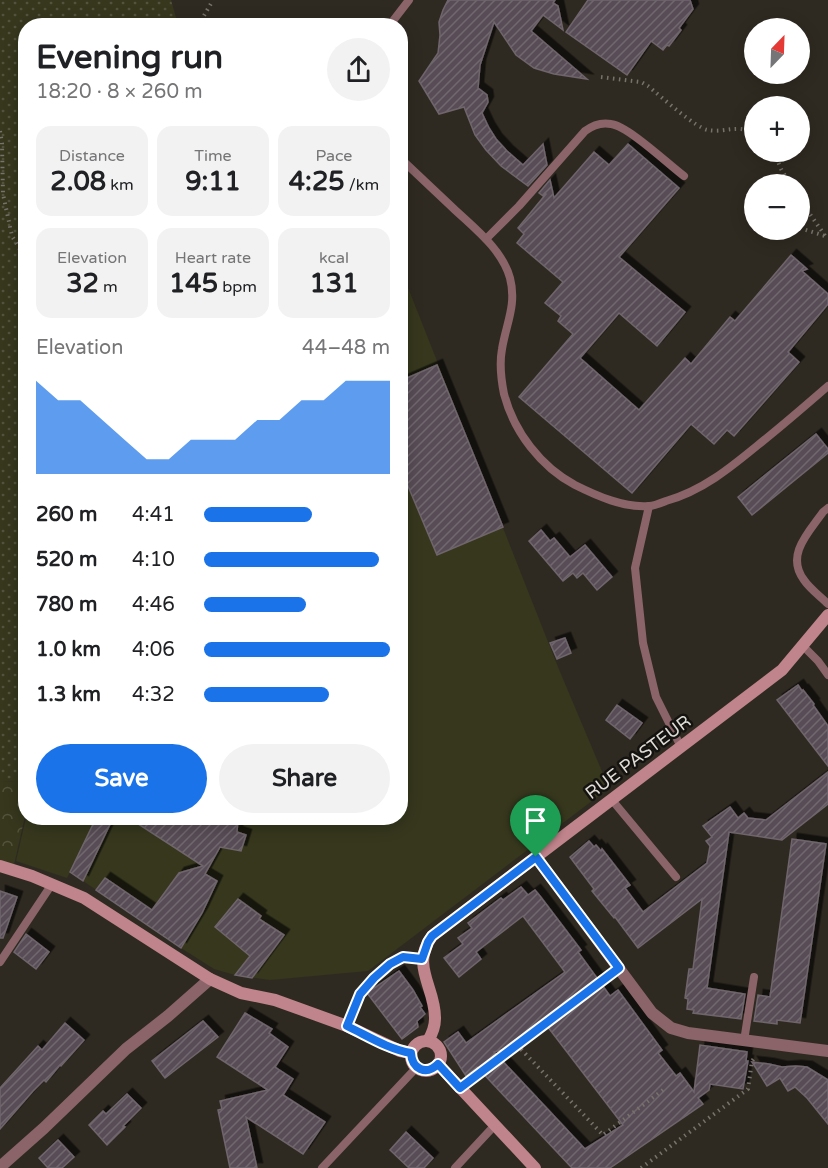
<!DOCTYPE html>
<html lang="en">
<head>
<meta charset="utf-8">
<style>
  :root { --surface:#fff; --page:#f2f2f2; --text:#202124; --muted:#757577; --accent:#1a73e8 }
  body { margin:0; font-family:"Varela Round",sans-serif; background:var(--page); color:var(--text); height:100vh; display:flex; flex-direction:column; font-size:22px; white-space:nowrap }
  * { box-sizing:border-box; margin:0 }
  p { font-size:20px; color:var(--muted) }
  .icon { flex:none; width:33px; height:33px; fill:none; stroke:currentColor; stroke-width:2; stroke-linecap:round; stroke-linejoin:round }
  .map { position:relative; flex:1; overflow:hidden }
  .sheet { position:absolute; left:18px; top:18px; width:390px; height:807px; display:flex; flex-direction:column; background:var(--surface); border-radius:24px; box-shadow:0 3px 15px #0003 }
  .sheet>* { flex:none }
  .needle { width:39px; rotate:23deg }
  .tools { position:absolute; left:744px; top:18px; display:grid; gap:12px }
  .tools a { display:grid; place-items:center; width:66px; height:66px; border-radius:50%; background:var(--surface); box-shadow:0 3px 15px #0003; font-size:30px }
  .pin { position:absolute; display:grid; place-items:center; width:51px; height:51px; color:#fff; margin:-62px -26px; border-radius:50% 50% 50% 0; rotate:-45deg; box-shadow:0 0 6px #0007 }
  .pin .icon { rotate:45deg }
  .round { display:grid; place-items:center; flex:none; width:63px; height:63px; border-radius:32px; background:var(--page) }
  .overview { display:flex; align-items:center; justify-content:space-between; height:102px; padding:0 18px }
  h1 { font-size:33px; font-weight:700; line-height:45px }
  .figures { display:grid; grid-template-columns:repeat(3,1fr); gap:9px; height:102px; padding:6px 18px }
  .figures div { display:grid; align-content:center; border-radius:15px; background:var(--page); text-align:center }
  .figures b { font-size:26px; font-weight:700 }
  .figures small { font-size:16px; font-weight:400 }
  .figures p { font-size:16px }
  .chart { height:168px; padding:12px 18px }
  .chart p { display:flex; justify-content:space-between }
  .chart svg { width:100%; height:108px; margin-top:6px; fill:var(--accent); opacity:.7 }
  .primary-button { display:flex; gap:12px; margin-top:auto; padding:12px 18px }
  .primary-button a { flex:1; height:69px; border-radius:36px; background:var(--accent); color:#fff; font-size:24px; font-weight:700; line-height:69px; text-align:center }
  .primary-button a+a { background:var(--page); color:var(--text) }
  ul { padding:0 18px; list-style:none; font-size:20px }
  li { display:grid; grid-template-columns:96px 72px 1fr; align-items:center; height:45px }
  li i { height:15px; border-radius:8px; background:var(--accent) }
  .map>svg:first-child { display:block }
</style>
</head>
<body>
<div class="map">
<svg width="828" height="1168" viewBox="0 0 828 1168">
  <defs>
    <pattern id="grass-dots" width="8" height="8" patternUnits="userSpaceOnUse" patternTransform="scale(1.5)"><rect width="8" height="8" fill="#36371d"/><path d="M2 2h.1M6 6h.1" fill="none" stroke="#53533d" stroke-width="1.8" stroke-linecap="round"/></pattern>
    <pattern id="forest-crowns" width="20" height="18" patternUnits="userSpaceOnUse" patternTransform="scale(1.5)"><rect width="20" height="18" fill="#36371d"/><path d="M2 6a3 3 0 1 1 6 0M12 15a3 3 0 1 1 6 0" fill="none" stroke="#53533d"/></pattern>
    <pattern id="building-hatch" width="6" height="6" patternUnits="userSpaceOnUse" patternTransform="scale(1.5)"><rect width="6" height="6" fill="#584e56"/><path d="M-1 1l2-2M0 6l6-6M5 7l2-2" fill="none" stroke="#70676e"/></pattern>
    <filter id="shadow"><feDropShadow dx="5.5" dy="-5.5" stdDeviation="0" flood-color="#0009"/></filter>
  </defs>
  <rect width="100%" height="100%" fill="#2f2a21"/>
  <!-- grass -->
  <path fill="url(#grass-dots)" d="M0,0H171L178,25L26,26L25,782L0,781Z"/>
  <!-- forest -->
  <path fill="url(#forest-crowns)" d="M0,781L25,782V816L13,869L0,866Z"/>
  <!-- pitch -->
  <path fill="#36371d" d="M401,274L405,280L558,667L609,788L368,971L270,980L235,975L214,969L181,948L70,872L67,878L16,861L26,818H400Z"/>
  <!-- building -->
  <g fill="url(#building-hatch)" stroke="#6f656c" stroke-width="1.5" fill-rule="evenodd" filter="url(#shadow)">
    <path d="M448,0H555L553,3L558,6L563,30L543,15L531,31L587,79L554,74L534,68L516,55L494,22L480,65L478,88L487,95L488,102L482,113L489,128L496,139L507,151L523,165L543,144L547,165L528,186L501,166L486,150L475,135L464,107L439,114L419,81L438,53L440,35L439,22L443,10Z"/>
    <path d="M588,0H690L693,9L679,28L681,30L669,46L667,45L663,50L651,41L627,75L566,32Z"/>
    <path d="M628,144L679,188L619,257L685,312L657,346L619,313L580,358L639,410L685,358L691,364L730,317L735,321L791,255L807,269L802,271L828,294V304L788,352L799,362L734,436L727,430L714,444L691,424L632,493L519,397L573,334L558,321L561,316L545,303L563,282L517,243L524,234L518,228L546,194L545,193L543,196L539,193L550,180L554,198L594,152L609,165Z"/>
    <path d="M437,365L503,527L437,555L400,467V381Z"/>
    <path d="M816,434L828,449V453L752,515L738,497Z"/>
    <path d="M541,530L550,541L554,538L570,557L585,545L612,577L597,590L583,573L577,578L573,573L563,581L529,541Z"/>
    <path d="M565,638L571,653L557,659L550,643Z"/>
    <path d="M798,685L802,691L803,690L814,704L813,705L828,726V766L777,700Z"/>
    <path d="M617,705L642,723L630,739L606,720Z"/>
    <path d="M828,772V804L782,840L729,832L707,988L745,994L741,1019L693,1013L694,1010L687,1009L688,999L685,998L689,969H693L702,899L638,948L615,917L614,918L592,891L594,889L570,857L589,841L594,847L596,845L601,851L602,849L630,885L625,888L643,912L707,863L710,846L706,841L712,837L703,826L730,807L738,818L744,813L748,818L766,820Z"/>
    <path d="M96,818H103L111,822L83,881L70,872Z"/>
    <path d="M129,818H238L237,832L246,835L241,851L220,847L205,874L217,881L202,913L181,948L96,890L105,878L152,910L179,873L203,866Z"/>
    <path d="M792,839L826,844L800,1023L777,1020V1024L754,1021L758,995L770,997Z"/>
    <path d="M521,887L528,895L535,890L540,896L581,950L578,952L610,996L618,990L662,1050L658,1053L676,1076L680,1073L694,1092L700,1045L747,1052L746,1061H748L743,1089L710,1084L709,1090L698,1098L703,1104L610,1168H572L477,1067L466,1076L444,1042L458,1032L466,1043L565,972L523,916L476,952L481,959L459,977L444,958L463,944L458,938L472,928L468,923L501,898L503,900ZM544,1022L623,1125L585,1149L494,1052L517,1045L519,1041Z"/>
    <path d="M0,891L17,897L3,938H0Z"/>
    <path d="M238,899L261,916L259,919L284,935L252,978L235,975L250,956L215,927Z"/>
    <path d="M26,934L49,952L36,969L14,952Z"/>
    <path d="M399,971L413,990L422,1006L420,1007L425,1014L417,1021L418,1027L402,1039L367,993Z"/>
    <path d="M245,1013L272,1029L269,1033L288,1047L275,1067L293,1079L283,1095L325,1122L303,1154L246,1117L257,1168H230L218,1110L222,1109L220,1101L268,1090L217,1057Z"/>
    <path d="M203,1021L218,1037L165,1078L152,1061Z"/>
    <path d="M65,1023L84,1040L61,1066L60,1065L46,1082L44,1080L33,1091L0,1129V1088L38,1046L42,1050Z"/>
    <path d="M752,1062L769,1064L782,1067L796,1066L807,1067L828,1080V1124L807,1098L795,1087L788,1091L780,1078L767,1086Z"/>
    <path d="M127,1094L141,1108L123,1126L125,1127L107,1145L89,1125L103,1111L106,1114Z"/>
    <path d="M406,1132L433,1158L424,1168H409L390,1150Z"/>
    <path d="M58,1140L74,1157L62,1168H48L39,1158Z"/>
  </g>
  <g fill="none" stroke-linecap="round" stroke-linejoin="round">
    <!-- path -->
    <g stroke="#77726b" stroke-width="4" stroke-dasharray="1.5 4.5" stroke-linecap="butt">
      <path d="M198,26L213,0"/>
      <path d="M601,77L641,82L648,86C659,95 697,129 708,130C726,133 735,124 754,133"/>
      <path d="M0,131L2,143L3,194L12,236L21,251L26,253"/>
      <path d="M774,152L781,169L790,184"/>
      <path d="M800,200L826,237"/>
      <path d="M800,228L825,236"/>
      <path d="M351,1014C354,1008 356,1001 359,995C368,981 393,956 409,958"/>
      <path d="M517,1045L603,1135L663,1090"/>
      <path d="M471,1080L609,976"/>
      <path d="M641,1168L748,1089L752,1061L756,1056"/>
    </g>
    <!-- lane -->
    <g stroke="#8a6469" stroke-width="8">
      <path d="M389,26L409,0"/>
      <path d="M400,158C418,175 436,192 453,208C474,228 502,249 510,278C517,305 506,324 502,349C499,365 501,379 504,394C514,432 541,467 575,485C597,496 624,508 649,506C654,506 661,503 666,501C702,491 730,468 758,445C782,426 805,406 828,386"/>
      <path d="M486,239L519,206L585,131C593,125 601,122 611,124C628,126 668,164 684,176"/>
      <path d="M649,506L635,568L643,643L656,697L681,747"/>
      <path d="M828,508L823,512C809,532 785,555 804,580C810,589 820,596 828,604"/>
      <path d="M803,646L818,661L828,675"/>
      <path d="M612,800L676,877"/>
      <path d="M0,962L52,884"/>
      <path d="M744,1041L754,977"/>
      <path d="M322,1168L417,1067"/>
      <path d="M455,1168L495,1125"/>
    </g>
    <!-- street -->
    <g stroke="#8a6469" stroke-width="12">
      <path d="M536,857L652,1013L671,1028L688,1033L828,1051"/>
      <path d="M0,1167L44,1128L126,1049L168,1016L210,979"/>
    </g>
    <!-- secondary -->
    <g stroke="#c0848c" stroke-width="12">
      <path d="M0,866L32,876L84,898L210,979L241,993L275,1000L347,1026L400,1051L411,1053"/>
      <path d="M428,1041C432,1034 435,1027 435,1019C436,988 410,966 432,936L782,670L828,615"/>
      <circle cx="426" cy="1056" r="15"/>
      <path d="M438,1064L535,1168"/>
    </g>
  </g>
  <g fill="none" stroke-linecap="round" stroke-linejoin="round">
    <defs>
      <path id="route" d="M536,857L619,968L460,1088L438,1064C426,1076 412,1069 411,1053C388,1049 368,1036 347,1026L360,994L374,978L390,964L403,957L422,959L428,942L432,936Z"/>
    </defs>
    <!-- route casing -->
    <use href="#route" stroke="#fff" stroke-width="12"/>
    <!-- route -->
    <use href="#route" stroke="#1a73e8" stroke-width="8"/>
  </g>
  <g text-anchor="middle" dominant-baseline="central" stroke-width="5" stroke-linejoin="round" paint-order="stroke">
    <!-- street labels -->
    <g font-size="18" fill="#dfdcd6" stroke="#15130f">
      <text transform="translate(638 757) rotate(-37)">RUE PASTEUR</text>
    </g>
  </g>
</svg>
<div class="tools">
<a><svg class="needle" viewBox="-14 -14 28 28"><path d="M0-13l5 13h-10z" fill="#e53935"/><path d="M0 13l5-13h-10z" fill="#757577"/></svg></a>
<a>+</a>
<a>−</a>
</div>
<div class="pin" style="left:536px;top:857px;background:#1e9e55"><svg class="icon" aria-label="arrive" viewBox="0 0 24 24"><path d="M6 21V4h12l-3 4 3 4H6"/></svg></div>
<section class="sheet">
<div class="overview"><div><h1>Evening run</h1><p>18:20 · 8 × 260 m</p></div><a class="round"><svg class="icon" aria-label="share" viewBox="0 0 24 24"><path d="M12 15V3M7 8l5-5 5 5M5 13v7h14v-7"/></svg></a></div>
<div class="figures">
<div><p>Distance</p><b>2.08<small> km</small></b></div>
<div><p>Time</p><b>9:11</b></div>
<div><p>Pace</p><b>4:25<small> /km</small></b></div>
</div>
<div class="figures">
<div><p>Elevation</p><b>32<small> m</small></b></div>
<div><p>Heart rate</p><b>145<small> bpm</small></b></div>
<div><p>kcal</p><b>131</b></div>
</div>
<div class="chart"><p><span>Elevation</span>44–48 m</p>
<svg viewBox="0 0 160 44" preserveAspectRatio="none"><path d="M0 44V6L10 14L20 14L30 22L40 30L50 38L60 38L70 30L80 30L90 30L100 22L110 22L120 14L130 14L140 6L150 6L160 6V44z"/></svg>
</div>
<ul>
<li><b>260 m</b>4:41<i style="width:58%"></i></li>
<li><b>520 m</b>4:10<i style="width:94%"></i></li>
<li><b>780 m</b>4:46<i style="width:55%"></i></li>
<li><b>1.0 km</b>4:06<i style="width:100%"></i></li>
<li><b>1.3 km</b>4:32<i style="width:67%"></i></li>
</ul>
<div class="primary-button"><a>Save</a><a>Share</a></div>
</section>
</div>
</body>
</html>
